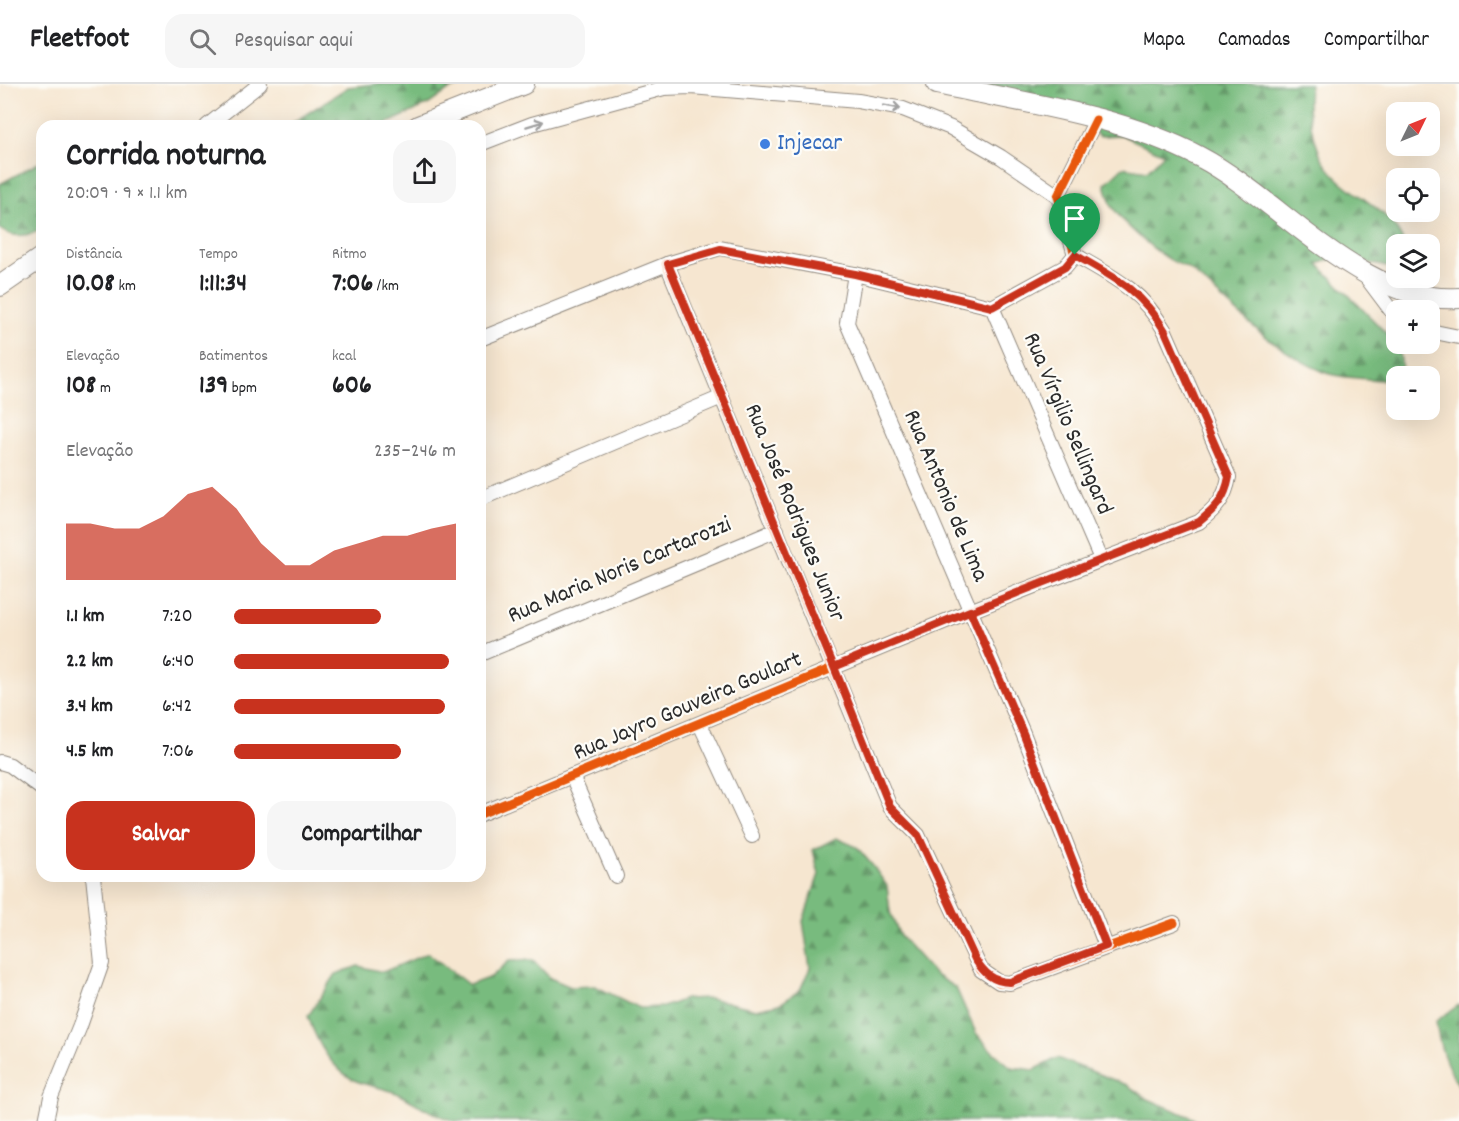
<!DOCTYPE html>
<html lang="pt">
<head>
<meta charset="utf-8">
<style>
  :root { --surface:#fff; --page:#f6f6f6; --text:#202124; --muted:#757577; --line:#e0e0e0; --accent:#c8321e }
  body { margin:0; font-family:Dekko,sans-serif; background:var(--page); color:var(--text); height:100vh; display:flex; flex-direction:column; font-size:22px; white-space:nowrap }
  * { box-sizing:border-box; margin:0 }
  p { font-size:20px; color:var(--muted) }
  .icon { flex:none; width:33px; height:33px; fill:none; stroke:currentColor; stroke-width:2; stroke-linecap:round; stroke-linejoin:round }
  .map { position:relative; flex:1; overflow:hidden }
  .drawer { position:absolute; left:36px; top:36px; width:450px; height:762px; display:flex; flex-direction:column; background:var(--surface); border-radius:18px; box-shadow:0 6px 24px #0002 }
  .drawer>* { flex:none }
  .needle { width:39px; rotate:47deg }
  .buttons { position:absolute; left:1386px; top:18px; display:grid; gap:12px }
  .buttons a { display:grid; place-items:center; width:54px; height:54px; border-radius:12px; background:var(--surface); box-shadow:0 6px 24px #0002; font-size:30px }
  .pin { position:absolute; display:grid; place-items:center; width:51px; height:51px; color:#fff; margin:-62px -26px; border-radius:50% 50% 50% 0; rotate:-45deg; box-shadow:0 0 6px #0007 }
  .pin .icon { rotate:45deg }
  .round { display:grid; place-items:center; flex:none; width:63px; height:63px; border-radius:18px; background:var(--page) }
  .headline { display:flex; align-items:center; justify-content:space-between; height:102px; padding:0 30px }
  h1 { font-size:33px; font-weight:800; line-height:45px }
  .figures { display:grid; grid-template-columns:repeat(3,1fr); gap:9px; height:102px; padding:6px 30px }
  .figures div { display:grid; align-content:center }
  .figures b { font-size:26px; font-weight:800 }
  .figures small { font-size:16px; font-weight:400 }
  .figures p { font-size:16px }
  .chart { height:168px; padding:12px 30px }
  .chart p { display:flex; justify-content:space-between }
  .chart svg { width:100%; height:108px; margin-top:6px; fill:var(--accent); opacity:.7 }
  .primary-button { display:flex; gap:12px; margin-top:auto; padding:12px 30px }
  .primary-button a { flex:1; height:69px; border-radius:18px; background:var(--accent); color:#fff; font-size:24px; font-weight:800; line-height:69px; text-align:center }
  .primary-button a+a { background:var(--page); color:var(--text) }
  ul { padding:0 30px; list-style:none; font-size:20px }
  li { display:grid; grid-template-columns:96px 72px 1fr; align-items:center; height:45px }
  li i { height:15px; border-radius:8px; background:var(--accent) }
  header { display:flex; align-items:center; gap:36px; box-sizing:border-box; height:84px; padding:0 30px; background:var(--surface); border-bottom:2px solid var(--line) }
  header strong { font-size:28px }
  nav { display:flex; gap:33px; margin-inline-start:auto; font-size:21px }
  .search { width:420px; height:54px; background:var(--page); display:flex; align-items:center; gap:15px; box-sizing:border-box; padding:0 21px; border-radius:18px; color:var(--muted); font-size:22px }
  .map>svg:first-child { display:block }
</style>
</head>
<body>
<header>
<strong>Fleetfoot</strong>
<div class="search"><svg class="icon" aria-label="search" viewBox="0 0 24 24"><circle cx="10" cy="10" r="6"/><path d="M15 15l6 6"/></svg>Pesquisar aqui</div>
<nav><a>Mapa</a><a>Camadas</a><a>Compartilhar</a></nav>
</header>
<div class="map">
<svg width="1459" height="1037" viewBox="0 0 1459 1037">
  <defs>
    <pattern id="forest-firs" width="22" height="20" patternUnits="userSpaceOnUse" patternTransform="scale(1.5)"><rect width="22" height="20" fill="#78bb7e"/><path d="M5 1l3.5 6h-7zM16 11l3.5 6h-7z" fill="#639867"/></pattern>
  </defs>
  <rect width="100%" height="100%" fill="#fdfcf7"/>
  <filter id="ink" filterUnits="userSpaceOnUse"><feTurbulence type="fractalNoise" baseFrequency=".0167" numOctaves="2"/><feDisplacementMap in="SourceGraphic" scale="12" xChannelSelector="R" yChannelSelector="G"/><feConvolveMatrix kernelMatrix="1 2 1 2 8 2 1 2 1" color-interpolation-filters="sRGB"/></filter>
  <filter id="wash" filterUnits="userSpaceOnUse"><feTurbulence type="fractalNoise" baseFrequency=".008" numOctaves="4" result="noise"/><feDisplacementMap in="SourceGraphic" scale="24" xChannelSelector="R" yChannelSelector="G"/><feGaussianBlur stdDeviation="1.35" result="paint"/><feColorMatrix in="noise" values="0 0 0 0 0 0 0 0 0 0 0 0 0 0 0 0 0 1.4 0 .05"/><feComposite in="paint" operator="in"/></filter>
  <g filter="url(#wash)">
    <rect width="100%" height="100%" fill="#f6e6d0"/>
    <!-- forest -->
    <g fill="url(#forest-firs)" stroke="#527354" stroke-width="1.5">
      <path d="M378,0H466L449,6L429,20L382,42H288L348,3Z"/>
      <path d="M963,0H1310C1306,18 1308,33 1313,49C1316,58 1318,68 1323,76C1343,111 1390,120 1404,160H1396V176L1387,183L1340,172L1318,180L1386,249L1400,270L1403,292H1396V296C1384,297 1334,293 1324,288C1275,268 1232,223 1193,188C1187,182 1176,180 1169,175C1151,164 1123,140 1112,122C1109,115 1107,107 1105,100L1123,83L1147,87L1164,70L1122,51L1099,52L1080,36Z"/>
      <path d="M42,77V145C29,152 12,155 0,145V100Z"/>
      <path d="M836,754L857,763L873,782L887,802L890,828L900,852L935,891L956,904L976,949L992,967L1011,983L1034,986L1057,974L1127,1001L1148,1015L1200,1037H454C432,1030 421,1022 401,1011C386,1003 367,1003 352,995C329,982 316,956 308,932L336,890L358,882L383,888L428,869L469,901L491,893L509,877L533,876L550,894L571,903L595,902L639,924L663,923L685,915L709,914L756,925L780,920L800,906L810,884L803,837L819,790L813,766Z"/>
      <path d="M1459,921V1002C1445,980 1439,962 1436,937Z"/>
    </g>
  </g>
  <g filter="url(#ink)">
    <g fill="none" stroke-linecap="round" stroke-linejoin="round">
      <defs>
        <g id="street">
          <path d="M207,42L260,0"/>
          <path d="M480,60L532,40L664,4L691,3L858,17L903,25L951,44L1001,73L1058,112"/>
          <path d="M667,180L890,723L918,751L981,886L999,898L1010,899L1174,839"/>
          <path d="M1363,189L1396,233"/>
          <path d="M855,190L847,239L1023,649L1106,862"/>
          <path d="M992,223L1101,475"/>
          <path d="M1430,247L1459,253"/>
          <path d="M480,255L667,180L720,164L855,190L992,223L1065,183L1075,171"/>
          <path d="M480,415L722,313"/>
          <path d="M480,570L777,446"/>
          <path d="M700,640L752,752"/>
          <path d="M0,678L10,681L42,705"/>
          <path d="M572,692L616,792"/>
          <path d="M480,730L970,527L1199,438C1217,424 1225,415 1229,393L1165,247C1141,206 1115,194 1075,171L1058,112L1096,36"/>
          <path d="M46,1037L51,1013L80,942L102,879L93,792"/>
        </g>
        <g id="secondary">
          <path d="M937,0C1024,19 1120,31 1200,73C1280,115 1362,221 1459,214"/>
          <path d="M418,42L524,0"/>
          <path d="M0,202L42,173"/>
        </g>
      </defs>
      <!-- street casing -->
      <use href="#street" stroke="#90887e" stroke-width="16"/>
      <!-- secondary casing -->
      <use href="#secondary" stroke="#90887e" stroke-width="22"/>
      <!-- street -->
      <use href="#street" stroke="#fff" stroke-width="14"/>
      <!-- secondary -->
      <use href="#secondary" stroke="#fff" stroke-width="20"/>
      <defs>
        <g id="cycleway">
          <path d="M667,180L890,723L918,751L981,886L999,898L1010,899L1174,839"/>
          <path d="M480,730L970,527L1199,438C1217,424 1225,415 1229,393L1165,247C1141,206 1115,194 1075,171L1058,112L1096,36"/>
        </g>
      </defs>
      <!-- cycleway casing -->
      <use href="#cycleway" stroke="#fdfcf7" stroke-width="13"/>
      <!-- cycleway -->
      <use href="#cycleway" stroke="#e8590c" stroke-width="9"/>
    </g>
    <!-- one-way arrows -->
    <defs><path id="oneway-shaft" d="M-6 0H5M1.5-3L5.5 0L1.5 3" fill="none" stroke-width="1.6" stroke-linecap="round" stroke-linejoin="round" transform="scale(1.5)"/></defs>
    <g stroke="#a0a0a0">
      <use href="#oneway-shaft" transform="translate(892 23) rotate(10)"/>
      <use href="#oneway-shaft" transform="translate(535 40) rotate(-17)"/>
    </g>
  </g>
  <g fill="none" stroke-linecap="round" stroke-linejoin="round" filter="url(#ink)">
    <defs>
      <path id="route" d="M1075,171L1065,183L992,223L855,190L720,165L668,180L834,583L970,527L1023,649L1106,862L1010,898C993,898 984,889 975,875L918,751L890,723L834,583C955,533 1077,485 1199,438C1216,424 1225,415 1229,393L1165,247C1141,206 1115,194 1075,171"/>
    </defs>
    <!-- route casing -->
    <use href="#route" stroke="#fff" stroke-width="12"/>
    <!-- route -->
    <use href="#route" stroke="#c8321e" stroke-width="8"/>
  </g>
  <!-- markers -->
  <circle fill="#3f7fe0" stroke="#fdfcf7" stroke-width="2" cx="765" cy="60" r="6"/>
  <g text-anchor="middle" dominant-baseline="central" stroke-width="4.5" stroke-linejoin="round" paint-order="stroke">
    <!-- shop labels -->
    <g font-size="24" fill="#366cbe" stroke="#fdfcf7" text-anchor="start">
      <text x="777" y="60">Injecar</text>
    </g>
    <!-- street labels -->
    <g font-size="24" fill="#2b2b2b" stroke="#fdfcf7">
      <text transform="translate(1067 340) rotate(67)">Rua Vírgilio Sellingard</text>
      <text transform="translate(945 412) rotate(67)">Rua Antonio de Lima</text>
      <text transform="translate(794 429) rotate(68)">Rua José Rodrigues Junior</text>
      <text transform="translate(620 487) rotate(-23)">Rua Maria Noris Cartarozzi</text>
      <text transform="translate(688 623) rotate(-23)">Rua Jayro Gouveira Goulart</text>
    </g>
  </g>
</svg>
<div class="buttons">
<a><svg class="needle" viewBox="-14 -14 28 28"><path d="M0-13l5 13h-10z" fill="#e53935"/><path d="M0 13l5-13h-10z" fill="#757577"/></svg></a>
<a><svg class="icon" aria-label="locate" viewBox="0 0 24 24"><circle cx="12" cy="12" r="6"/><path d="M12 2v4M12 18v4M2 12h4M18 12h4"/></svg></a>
<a><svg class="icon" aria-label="layers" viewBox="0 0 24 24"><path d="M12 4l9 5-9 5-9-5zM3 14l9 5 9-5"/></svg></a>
<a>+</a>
<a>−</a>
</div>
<div class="pin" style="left:1075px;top:171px;background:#1e9e55"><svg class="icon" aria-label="arrive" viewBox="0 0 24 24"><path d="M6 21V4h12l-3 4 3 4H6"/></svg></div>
<section class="drawer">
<div class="headline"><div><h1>Corrida noturna</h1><p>20:09 · 9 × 1.1 km</p></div><a class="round"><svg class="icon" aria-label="share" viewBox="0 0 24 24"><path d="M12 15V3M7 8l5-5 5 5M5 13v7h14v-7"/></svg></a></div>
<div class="figures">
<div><p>Distância</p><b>10.08<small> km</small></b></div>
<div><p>Tempo</p><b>1:11:34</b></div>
<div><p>Ritmo</p><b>7:06<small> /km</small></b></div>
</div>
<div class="figures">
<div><p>Elevação</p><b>108<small> m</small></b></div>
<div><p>Batimentos</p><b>139<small> bpm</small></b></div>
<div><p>kcal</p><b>606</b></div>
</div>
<div class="chart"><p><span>Elevação</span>235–246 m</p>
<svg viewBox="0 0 160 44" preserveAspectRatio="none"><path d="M0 44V21L10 21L20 23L30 23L40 18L50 9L60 6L70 15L80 29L90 38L100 38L110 32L120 29L130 26L140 26L150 23L160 21V44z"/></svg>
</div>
<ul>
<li><b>1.1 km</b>7:20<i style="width:66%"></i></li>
<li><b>2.2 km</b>6:40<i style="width:97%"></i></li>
<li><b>3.4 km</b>6:42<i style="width:95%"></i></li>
<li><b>4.5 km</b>7:06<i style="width:75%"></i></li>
</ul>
<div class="primary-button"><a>Salvar</a><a>Compartilhar</a></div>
</section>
</div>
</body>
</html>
